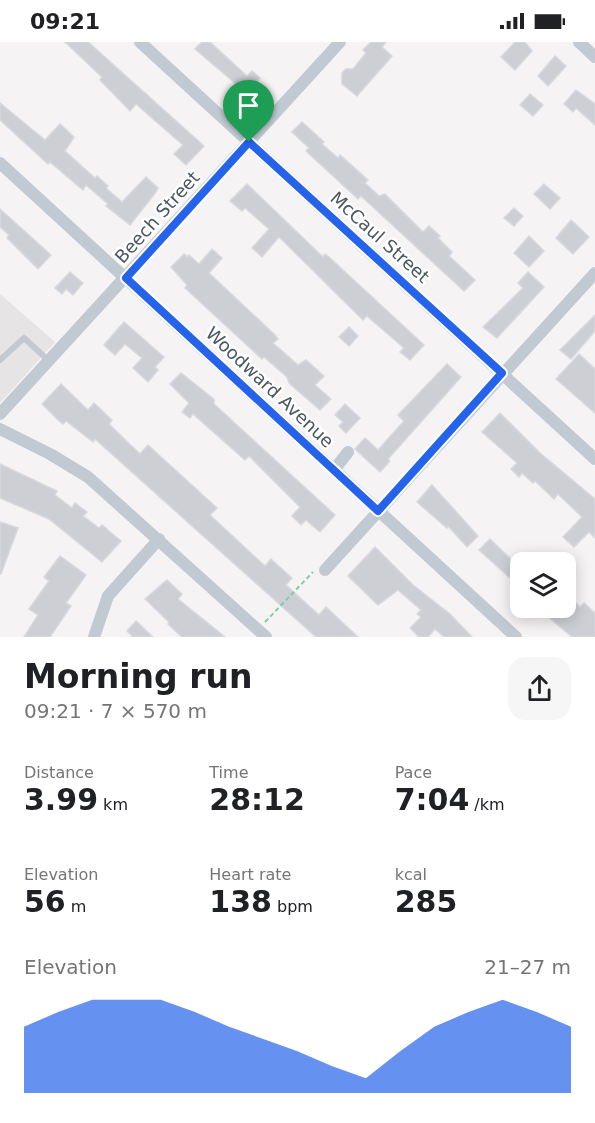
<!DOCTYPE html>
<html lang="en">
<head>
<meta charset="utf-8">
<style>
  :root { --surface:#fff; --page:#f6f6f6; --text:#202124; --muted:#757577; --accent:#2563eb }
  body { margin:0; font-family:"DejaVu Sans",sans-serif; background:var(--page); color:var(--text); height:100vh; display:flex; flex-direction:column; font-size:22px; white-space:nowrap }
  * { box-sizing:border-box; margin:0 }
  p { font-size:20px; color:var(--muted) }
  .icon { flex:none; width:33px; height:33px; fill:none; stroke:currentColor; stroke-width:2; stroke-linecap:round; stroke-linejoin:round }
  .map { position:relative; height:595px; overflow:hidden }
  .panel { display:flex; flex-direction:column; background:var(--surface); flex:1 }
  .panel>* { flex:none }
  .buttons { position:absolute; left:510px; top:510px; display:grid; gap:12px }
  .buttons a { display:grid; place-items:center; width:66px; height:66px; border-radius:12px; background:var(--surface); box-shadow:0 3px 15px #0003; font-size:30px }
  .pin { position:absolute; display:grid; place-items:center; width:51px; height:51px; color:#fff; margin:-62px -26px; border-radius:50% 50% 50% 0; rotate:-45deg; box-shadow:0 0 6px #0007 }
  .pin .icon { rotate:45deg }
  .round { display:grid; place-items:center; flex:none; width:63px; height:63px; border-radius:18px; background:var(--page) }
  .head { display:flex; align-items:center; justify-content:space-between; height:102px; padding:0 24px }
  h1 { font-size:33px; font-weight:700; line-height:45px }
  .metrics { display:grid; grid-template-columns:repeat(3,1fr); gap:9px; height:102px; padding:6px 24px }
  .metrics div { display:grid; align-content:center }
  .metrics b { font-size:30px; font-weight:700 }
  .metrics small { font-size:16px; font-weight:400 }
  .metrics p { font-size:16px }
  .chart { height:168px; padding:12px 24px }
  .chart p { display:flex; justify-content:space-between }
  .chart svg { width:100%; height:108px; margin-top:6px; fill:var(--accent); opacity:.7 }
  .status { display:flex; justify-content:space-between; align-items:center; height:42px; padding:0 30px; background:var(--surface); direction:ltr }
  .status svg { height:16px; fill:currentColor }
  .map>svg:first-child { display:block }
</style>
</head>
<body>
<div class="status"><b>09:21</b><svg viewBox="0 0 49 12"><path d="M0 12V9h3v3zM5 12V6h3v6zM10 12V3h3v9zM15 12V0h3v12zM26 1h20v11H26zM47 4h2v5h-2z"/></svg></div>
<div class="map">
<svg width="595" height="595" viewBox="0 0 595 595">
  <rect width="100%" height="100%" fill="#f5f3f3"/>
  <!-- education -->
  <path fill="#e6e4e5" d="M0,252L55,300L0,361Z"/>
  <!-- building -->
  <g fill="#cdcfd5" stroke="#d7d9de" stroke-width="1.5">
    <path d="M65,0H88L204,104L186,123L174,112L183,103L136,62L130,69L100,38L102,35Z"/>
    <path d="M202,0H210L247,34L252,29L260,36L257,39L259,41L249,53L195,7Z"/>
    <path d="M371,0H386L382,5L392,14L357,54L342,42V31L346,27H353L366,11L363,8Z"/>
    <path d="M515,0H525L532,9L515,28L501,15Z"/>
    <path d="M555,14L566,24L548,44L538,34Z"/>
    <path d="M576,48L595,62V83L576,66L573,70L564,62Z"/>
    <path d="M530,52L543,63L533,74L520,63Z"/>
    <path d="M0,61L45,98L60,82L74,95L65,109L95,136L97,134L108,144L106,146L122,160L146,135L158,146L156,150L130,183L106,164L108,162L86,143L83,148L50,120L48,122L0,78Z"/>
    <path d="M302,80L324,100L322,102L338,116L340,113L368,138L365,141L379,154L385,152L423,190L429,184L440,194L438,196L452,210L449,214L475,238L464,249L361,154L358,157L306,109L309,106L292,90Z"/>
    <path d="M247,142L323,215L325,212L329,215L424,303L410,318L400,310L404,306L367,274L363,278L279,195L262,215L252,206L269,187L245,166L242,169L230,159Z"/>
    <path d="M544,142L560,156L550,167L534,152Z"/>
    <path d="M514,166L523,174L514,184L504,176Z"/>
    <path d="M0,167L51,213L38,227L7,196L9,193L0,185Z"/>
    <path d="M571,178L589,195L573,212L556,196Z"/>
    <path d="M529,194L544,209L529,225L514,211Z"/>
    <path d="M212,207L222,216L209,231L276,294L278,297L273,301L298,323L306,318L324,334L315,343L331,357L320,368L289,341L287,335L264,315L262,317L185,246L187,243L171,225L184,212L187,215L189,213L199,222Z"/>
    <path d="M70,230L83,241L73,253L66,247L62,252L55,246Z"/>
    <path d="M528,230L544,245L497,296L483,285L523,246L518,241Z"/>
    <path d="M595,273V289L571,317L560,308Z"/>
    <path d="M124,280L164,315L155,325L158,328L148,340L133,326L142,316L125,302L115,313L104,303Z"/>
    <path d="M349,285L358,294L349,304L339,295Z"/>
    <path d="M579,312L595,327V371L556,337Z"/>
    <path d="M447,322L461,335L388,417L390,419L380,430L355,407L365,396L378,408L404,379L398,373Z"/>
    <path d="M181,331L214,357V362L335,473L320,490L306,478L301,483L292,474L300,465L249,414L245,418L193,372L190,376L182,370L189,361L170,342Z"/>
    <path d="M61,342L88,368L94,361L112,378L109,382L140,412L148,403L217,466L210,473L265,524L271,517L292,536L286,543L319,573L326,565L358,595H316L95,397L93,400L66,379L63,382L58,378L42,362Z"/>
    <path d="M345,362L360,376L346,391L339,384L343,380L335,373Z"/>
    <path d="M500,371L540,411L595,457V496L589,490L574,505L563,495L582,475L558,452L554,457L535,439L533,441L522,431L519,435L511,427L517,421L482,390Z"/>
    <path d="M0,422L57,449L55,453L72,466L75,461L87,470L83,474L99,486L102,483L121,499L102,520L49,477L0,456Z"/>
    <path d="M432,443L478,494L467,505L448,484L447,486L417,460Z"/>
    <path d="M0,480L18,486L1,532H0Z"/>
    <path d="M490,497L520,526V545L479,508Z"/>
    <path d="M375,505L413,543L450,572L472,595H444L435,587L428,595H419L410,586L421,575L417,572L421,568L398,548L378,563L348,534Z"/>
    <path d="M60,514L86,533L66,561L71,564L50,595H24L38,573L29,567L49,539L44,535Z"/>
    <path d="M167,538L182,552L178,557L225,595H182L168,582L169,580L145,557Z"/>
    <path d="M566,551L580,565L584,561L595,571V595H572L538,566H566Z"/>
    <path d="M136,579L153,595H133L127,589Z"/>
  </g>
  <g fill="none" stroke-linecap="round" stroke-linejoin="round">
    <!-- path -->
    <path stroke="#7ad0a6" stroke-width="2" stroke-dasharray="4.5 3" stroke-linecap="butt" d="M265,580L313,530"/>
    <!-- service -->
    <path stroke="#c1cad2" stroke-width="6" d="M0,318L24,296L48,318"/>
    <!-- minor -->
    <g stroke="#c1cad2" stroke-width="12">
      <path d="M140,0L595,417"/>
      <path d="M579,0L595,15"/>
      <path d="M0,121L516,595"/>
      <path d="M0,372L340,0"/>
      <path d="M0,387L50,412L88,435L266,595"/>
      <path d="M334,428L348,410"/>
      <path d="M325,528L595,231"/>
      <path d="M94,595L108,554L159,497"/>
    </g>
  </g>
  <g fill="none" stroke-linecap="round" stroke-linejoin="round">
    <defs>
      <path id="route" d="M249,100L502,331L378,469L126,236Z"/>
    </defs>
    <!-- route casing -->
    <use href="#route" stroke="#fff" stroke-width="12"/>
    <!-- route -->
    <use href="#route" stroke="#2563eb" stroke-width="8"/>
  </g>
  <g text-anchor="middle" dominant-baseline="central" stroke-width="5" stroke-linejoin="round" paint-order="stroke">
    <!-- street labels -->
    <g font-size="18" fill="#4a5661" stroke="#fff">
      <text transform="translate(157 175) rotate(-48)">Beech Street</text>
      <text transform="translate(380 195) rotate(42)">McCaul Street</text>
      <text transform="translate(270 345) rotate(43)">Woodward Avenue</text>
    </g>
  </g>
</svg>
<div class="buttons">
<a><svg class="icon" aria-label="layers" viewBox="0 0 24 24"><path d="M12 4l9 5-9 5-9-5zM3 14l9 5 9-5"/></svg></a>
</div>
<div class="pin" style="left:249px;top:100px;background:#1e9e55"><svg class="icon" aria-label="arrive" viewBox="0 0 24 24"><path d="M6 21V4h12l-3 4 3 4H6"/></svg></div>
</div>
<section class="panel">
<div class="head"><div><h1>Morning run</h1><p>09:21 · 7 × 570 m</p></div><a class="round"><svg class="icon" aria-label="share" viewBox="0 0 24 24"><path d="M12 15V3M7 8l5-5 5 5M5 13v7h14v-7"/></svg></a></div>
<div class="metrics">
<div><p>Distance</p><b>3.99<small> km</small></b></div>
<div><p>Time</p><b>28:12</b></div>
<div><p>Pace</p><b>7:04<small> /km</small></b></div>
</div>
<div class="metrics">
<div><p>Elevation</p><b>56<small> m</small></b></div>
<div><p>Heart rate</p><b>138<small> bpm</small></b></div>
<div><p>kcal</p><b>285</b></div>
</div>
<div class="chart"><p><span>Elevation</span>21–27 m</p>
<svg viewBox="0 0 160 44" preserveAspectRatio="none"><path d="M0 44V17L10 11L20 6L30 6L40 6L50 11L60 17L70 22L80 27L90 33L100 38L110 27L120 17L130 11L140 6L150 11L160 17V44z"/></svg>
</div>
</section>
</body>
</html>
